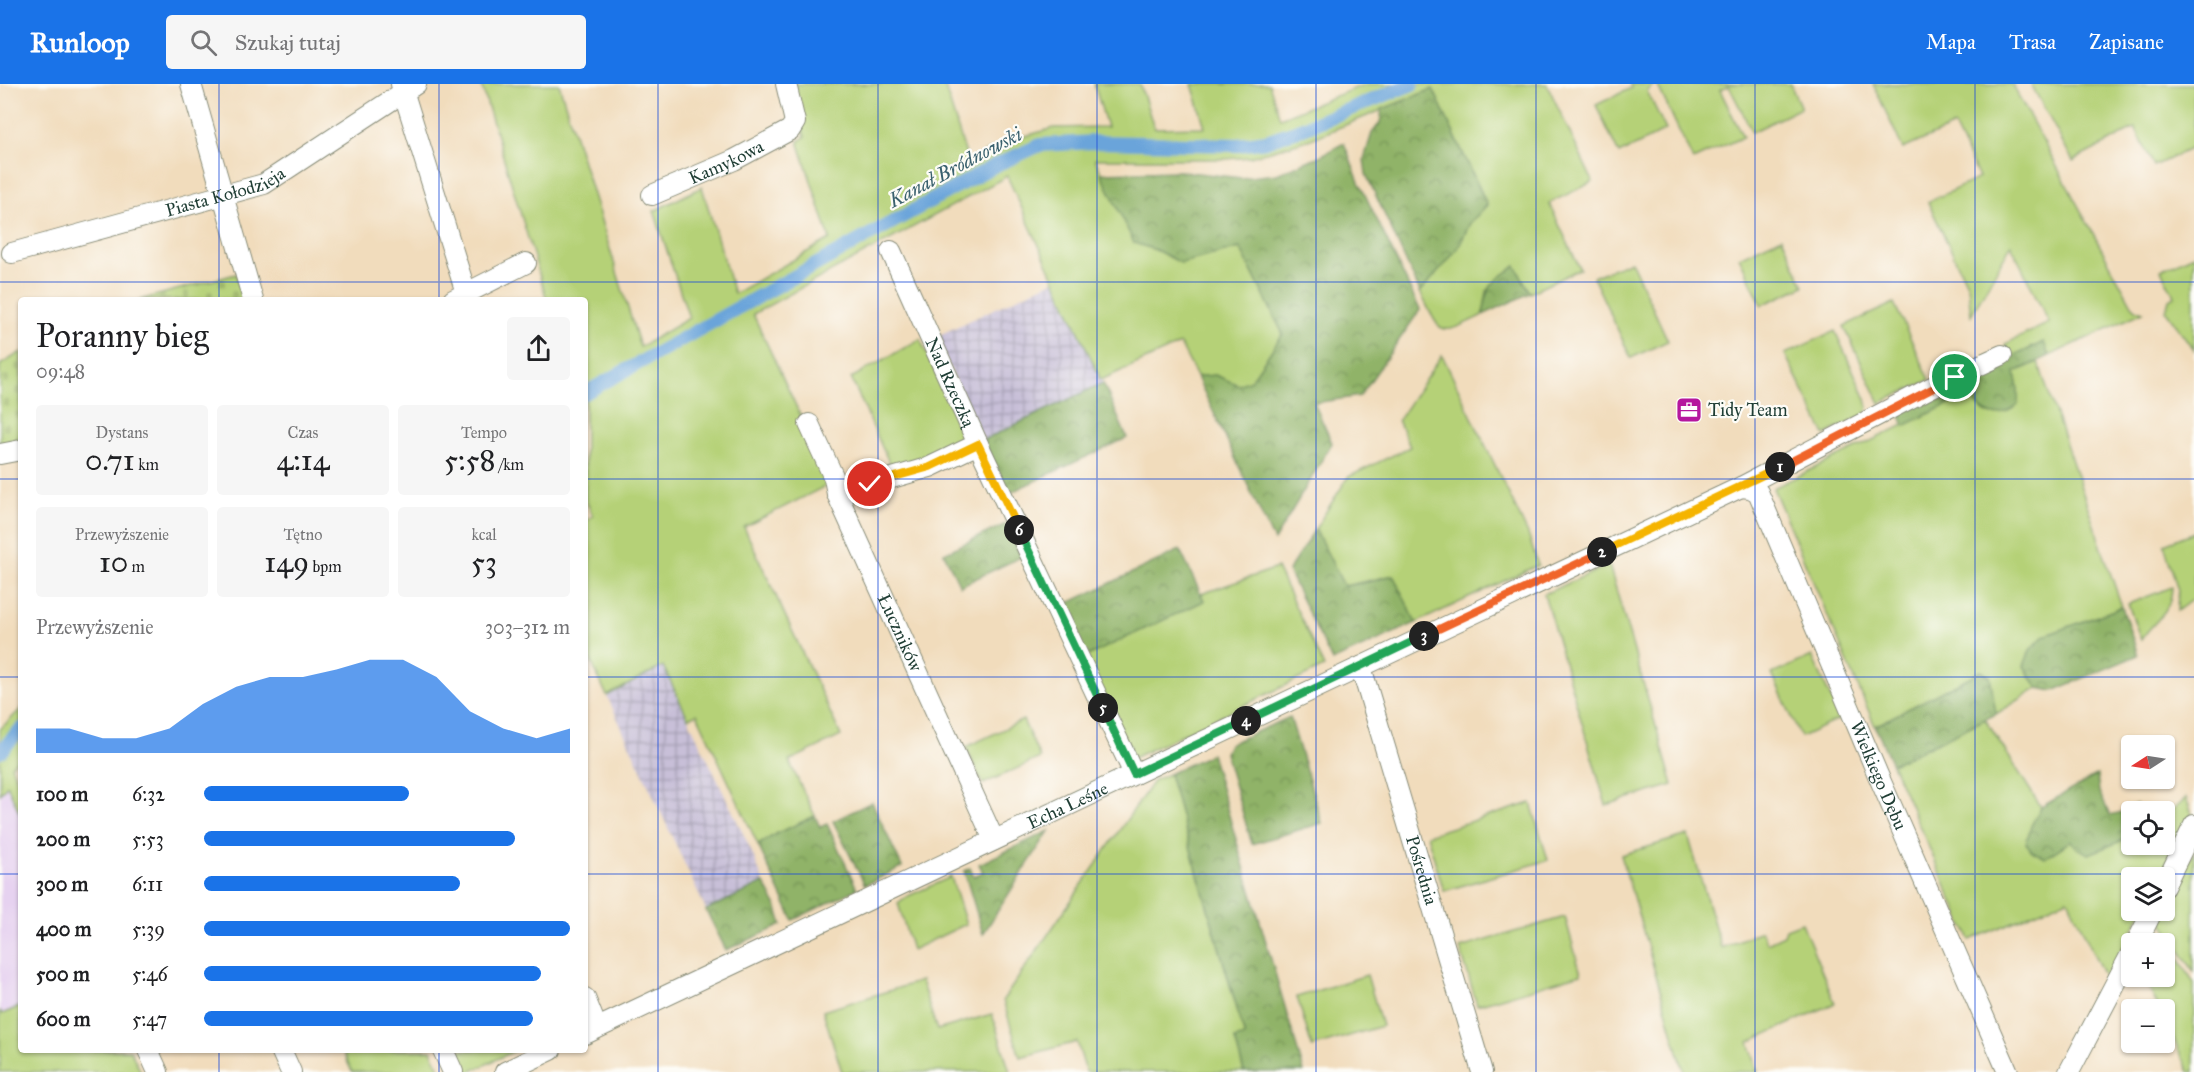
<!DOCTYPE html>
<html lang="pl">
<head>
<meta charset="utf-8">
<style>
  :root { --surface:#fff; --page:#f6f6f6; --text:#202124; --muted:#757577; --accent:#1a73e8 }
  body { margin:0; font-family:"IM FELL Great Primer",serif; background:var(--page); color:var(--text); height:100vh; display:flex; flex-direction:column; font-size:22px; white-space:nowrap }
  * { box-sizing:border-box; margin:0 }
  p { font-size:20px; color:var(--muted) }
  .icon { flex:none; width:33px; height:33px; fill:none; stroke:currentColor; stroke-width:2; stroke-linecap:round; stroke-linejoin:round }
  .map { position:relative; flex:1; overflow:hidden }
  .drawer { position:absolute; left:18px; top:213px; width:570px; height:756px; display:flex; flex-direction:column; background:var(--surface); border-radius:6px; box-shadow:0 2px 4px #0004 }
  .drawer>* { flex:none }
  .needle { width:39px; rotate:258deg }
  .buttons { position:absolute; left:2121px; top:651px; display:grid; gap:12px }
  .buttons a { display:grid; place-items:center; width:54px; height:54px; border-radius:6px; background:var(--surface); box-shadow:0 2px 4px #0004; font-size:30px }
  .pin { position:absolute; display:grid; place-items:center; width:51px; height:51px; color:#fff; margin:-26px; border:3px solid #fff; border-radius:50%; box-shadow:0 2px 6px #0007 }
  .km { position:absolute; width:30px; height:30px; margin:-15px; border-radius:50%; background:#222; color:#fff; font-size:16px; line-height:30px; text-align:center }
  .round { display:grid; place-items:center; flex:none; width:63px; height:63px; border-radius:6px; background:var(--page) }
  .head { display:flex; align-items:center; justify-content:space-between; height:102px; padding:0 18px }
  h1 { font-size:33px; font-weight:600; line-height:45px }
  .stats { display:grid; grid-template-columns:repeat(3,1fr); gap:9px; height:102px; padding:6px 18px }
  .stats div { display:grid; align-content:center; border-radius:6px; background:var(--page); text-align:center }
  .stats b { font-size:30px; font-weight:600 }
  .stats small { font-size:16px; font-weight:400 }
  .stats p { font-size:16px }
  .chart { height:168px; padding:12px 18px }
  .chart p { display:flex; justify-content:space-between }
  .chart svg { width:100%; height:108px; margin-top:6px; fill:var(--accent); opacity:.7 }
  ul { padding:0 18px; list-style:none; font-size:20px }
  li { display:grid; grid-template-columns:96px 72px 1fr; align-items:center; height:45px }
  li i { height:15px; border-radius:8px; background:var(--accent) }
  header { display:flex; align-items:center; gap:36px; box-sizing:border-box; height:84px; padding:0 30px; background:var(--accent); color:#fff }
  header strong { font-size:28px }
  nav { display:flex; gap:33px; margin-inline-start:auto; font-size:21px }
  .search { width:420px; height:54px; background:var(--page); display:flex; align-items:center; gap:15px; box-sizing:border-box; padding:0 21px; border-radius:6px; color:var(--muted); font-size:22px }
  .map>svg:first-child { display:block }
</style>
</head>
<body>
<header>
<strong>Runloop</strong>
<div class="search"><svg class="icon" aria-label="search" viewBox="0 0 24 24"><circle cx="10" cy="10" r="6"/><path d="M15 15l6 6"/></svg>Szukaj tutaj</div>
<nav><a>Mapa</a><a>Trasa</a><a>Zapisane</a></nav>
</header>
<div class="map">
<svg width="2194" height="988" viewBox="0 0 2194 988">
  <defs>
    <pattern id="industrial-grid" width="8" height="8" patternUnits="userSpaceOnUse" patternTransform="scale(1.5)"><rect width="8" height="8" fill="#c8bfd8"/><path d="M0 4h8M4 0v8" fill="none" stroke="#a29cb0"/></pattern>
    <pattern id="forest-crowns" width="20" height="18" patternUnits="userSpaceOnUse" patternTransform="scale(1.5)"><rect width="20" height="18" fill="#90b368"/><path d="M2 6a3 3 0 1 1 6 0M12 15a3 3 0 1 1 6 0" fill="none" stroke="#759356"/></pattern>
    <pattern id="cemetery-stones" width="16" height="16" patternUnits="userSpaceOnUse" patternTransform="scale(1.5)"><rect width="16" height="16" fill="#b5d177"/><path d="M2 7V4a2 2 0 0 1 4 0v3zM10 15v-3a2 2 0 0 1 4 0v3z" fill="#9bb468"/></pattern>
  </defs>
  <rect width="100%" height="100%" fill="#fdfcf7"/>
  <filter id="ink" filterUnits="userSpaceOnUse"><feTurbulence type="fractalNoise" baseFrequency=".0167" numOctaves="2"/><feDisplacementMap in="SourceGraphic" scale="12" xChannelSelector="R" yChannelSelector="G"/><feConvolveMatrix kernelMatrix="1 2 1 2 8 2 1 2 1" color-interpolation-filters="sRGB"/></filter>
  <filter id="wash" filterUnits="userSpaceOnUse"><feTurbulence type="fractalNoise" baseFrequency=".008" numOctaves="4" result="noise"/><feDisplacementMap in="SourceGraphic" scale="24" xChannelSelector="R" yChannelSelector="G"/><feGaussianBlur stdDeviation="1.35" result="paint"/><feColorMatrix in="noise" values="0 0 0 0 0 0 0 0 0 0 0 0 0 0 0 0 0 1.4 0 .05"/><feComposite in="paint" operator="in"/></filter>
  <g filter="url(#wash)">
    <rect width="100%" height="100%" fill="#f1dcbc"/>
    <!-- built -->
    <path fill="#e6d2f0" d="M7,701L21,732V922L2,931L0,926V710Z"/>
    <!-- industrial -->
    <g fill="url(#industrial-grid)">
      <path d="M1055,196L1103,299L983,356L935,253Z"/>
      <path d="M663,582L751,766L764,799L706,826L607,612Z"/>
    </g>
    <!-- grass -->
    <g fill="#b5d177" stroke="#6a8756" stroke-width="1.5">
      <path d="M481,0H559L640,263L689,234L654,127L702,103L734,210L830,155L798,57L805,53L790,0H944L968,77L1007,57L1054,44L1107,43L1094,0H1140L1154,44L1205,43L1192,0H1269L1280,34L1366,0H1547L1593,98L1549,119L1580,185L1530,209L1516,182L1487,207L1483,231C1437,253 1443,253 1420,208L1446,179L1459,162L1470,139L1487,120L1433,5L1311,55L1250,73L1226,75H1095L1134,159L1156,166L1181,179L1240,164L1283,250L1251,296L1238,301L1215,291L1197,293L1180,260L1101,296L1007,92L753,230L832,399L744,443L841,652L789,677L815,732L776,750L758,761L697,630L688,634L663,582L607,612L585,564V437L593,432L585,415V216H547Z"/>
      <path d="M1630,0H1654L1647,7L1666,46L1619,70L1596,21L1631,4Z"/>
      <path d="M1657,0H1790L1801,24L1752,48L1729,2L1720,6L1743,53L1693,76Z"/>
      <path d="M1873,0H2012L2132,221L2136,225L2143,228L2049,272L2043,258L2011,274L2005,260L2049,239L2011,161L1971,231L1968,202L1928,118L1979,94L1954,42L1903,65Z"/>
      <path d="M2031,0H2194V63L2154,82L2135,44L2073,77Z"/>
      <path d="M1782,153L1804,202L1762,221L1739,173Z"/>
      <path d="M2194,171V266L2166,227L2169,215L2174,212L2161,186Z"/>
      <path d="M1631,177L1668,257L1631,274L1593,193Z"/>
      <path d="M1894,219L1930,296L1880,319L1844,242Z"/>
      <path d="M1835,247L1866,315L1868,324L1864,331L1825,351L1785,270Z"/>
      <path d="M920,255L964,350L962,358L934,373L891,383L851,294Z"/>
      <path d="M1442,271L1528,450L1538,481L1416,539L1393,491L1344,502L1315,445L1348,393L1410,363L1398,336Z"/>
      <path d="M2038,278L2122,523L2044,552L2024,582L2038,604L1996,630L1981,587L1875,642L1773,404L1970,309L2018,306L2015,288Z"/>
      <path d="M2194,448V514L2177,527L2178,506L2164,460Z"/>
      <path d="M1609,481L1673,701L1606,721L1544,510Z"/>
      <path d="M1277,484L1324,583L1133,674L1085,573L1204,517L1201,510Z"/>
      <path d="M2172,503C2171,530 2154,536 2141,556L2128,520Z"/>
      <path d="M1812,572L1840,635L1801,653L1772,590Z"/>
      <path d="M21,625V672L11,682L21,705V732L7,701L0,710V645Z"/>
      <path d="M1985,635L2041,723L2031,742L2071,757L2089,770L2131,753L2132,760H2164L2165,732L2186,714L2192,730L2159,793L2132,794V826L2142,827L2106,896L2068,815L1970,856L1892,680Z"/>
      <path d="M1023,636L1040,674L983,700L966,663Z"/>
      <path d="M1169,690L1245,953L1235,955L1244,988H1086L1077,958L1020,973L1003,916L1154,696Z"/>
      <path d="M1531,719L1548,776L1444,807L1427,751Z"/>
      <path d="M1688,751L1721,864L1761,847L1767,859L1784,851L1786,845L1802,839L1835,919L1749,958L1758,988H1684L1621,771Z"/>
      <path d="M2194,767V888L2160,834Z"/>
      <path d="M951,793L966,840L912,866L898,819L906,813Z"/>
      <path d="M1565,833L1581,890L1477,921L1460,864Z"/>
      <path d="M2156,844L2163,848L2194,899V988H2189L2165,936L2164,926L2159,925L2144,893L2164,892V860L2149,859Z"/>
      <path d="M1367,891L1382,942L1312,963L1297,913Z"/>
      <path d="M921,897L937,946L992,930L1010,988H842L823,927Z"/>
      <path d="M21,922V966H130L141,988H0V926L2,930Z"/>
      <path d="M342,966H431L441,988H352Z"/>
      <path d="M451,966H516L470,988L460,986Z"/>
    </g>
    <!-- forest -->
    <g fill="url(#forest-crowns)" stroke="#58784e" stroke-width="1.5">
      <path d="M1433,5L1487,121L1470,139L1459,162L1446,179L1420,208L1366,90L1364,75L1372,49L1380,39L1382,25Z"/>
      <path d="M1344,59L1359,98L1420,226L1360,312L1314,319L1332,359L1274,457L1197,293L1215,291L1238,301L1251,296L1283,250L1240,164L1181,179L1156,166L1134,159L1101,89L1180,87L1241,94L1277,90L1322,71Z"/>
      <path d="M1516,182L1530,209L1483,231C1488,200 1490,199 1516,182Z"/>
      <path d="M2044,258L2049,272L2015,288L2018,306V321C1995,338 1984,333 1970,310L1904,342L1898,327Z"/>
      <path d="M1103,299L1127,354L1009,409L983,356Z"/>
      <path d="M1006,440L1021,473L960,502L944,469Z"/>
      <path d="M1315,445L1344,502L1373,497L1393,491L1416,539L1332,577L1288,487Z"/>
      <path d="M1180,466L1204,517L1085,573L1062,522Z"/>
      <path d="M2122,523L2138,571L2053,607L2038,604L2024,582L2030,566L2044,552Z"/>
      <path d="M1981,587L1990,592L1996,630L1892,680L1875,642Z"/>
      <path d="M1290,633L1322,739L1252,760L1225,669L1229,660Z"/>
      <path d="M1211,670L1304,988H1244L1235,955L1245,952L1169,690Z"/>
      <path d="M2097,691L2099,708L2110,731L2123,728L2136,720L2142,727L2132,728L2131,753L2089,770L2078,765L2071,757L2045,774L2032,767L2026,759L2031,742L2041,723Z"/>
      <path d="M872,718L902,783L865,801L833,737Z"/>
      <path d="M815,732L820,743L827,740L857,805L793,836L758,761L776,750Z"/>
      <path d="M1049,747L983,850L964,787L970,784L974,792L983,788L979,780Z"/>
      <path d="M764,799L776,821L782,841L726,866L706,826Z"/>
    </g>
    <!-- cemetery -->
    <g fill="url(#cemetery-stones)" stroke="#6a8756" stroke-width="1.5">
      <path d="M236,190L243,216H139Z"/>
      <path d="M21,268V356L0,361V281Z"/>
    </g>
    <g fill="none" stroke-linecap="round" stroke-linejoin="round">
      <!-- canal -->
      <g stroke="#6ba4da" stroke-width="14">
        <path d="M585,309L990,84L1040,61L1095,58L1238,61L1266,57L1298,46L1412,0"/>
        <path d="M0,668L21,645"/>
      </g>
    </g>
  </g>
  <g filter="url(#ink)">
    <g fill="none" stroke-linecap="round" stroke-linejoin="round">
      <defs>
        <g id="minor">
          <path d="M191,0L253,216"/>
          <path d="M401,0L466,209"/>
          <path id="s1" d="M652,111L734,76L790,46L795,38L786,0"/>
          <path id="s2" d="M891,167L978,360L1134,690"/>
          <path id="s3" d="M12,169L264,100L416,0"/>
          <path d="M453,216L526,179"/>
          <path id="s4" d="M809,340L834,394L837,410L994,756"/>
          <path d="M0,370L21,366"/>
          <path id="s5" d="M1741,403L1750,404L1758,408L1878,691L2008,988"/>
          <path d="M837,410L930,383L978,360"/>
          <path id="s6" d="M1361,583L1482,988"/>
          <path d="M2164,803L2194,741"/>
          <path d="M2136,860L2153,826"/>
          <path d="M585,914L597,944"/>
          <path id="s7" d="M585,950L1741,403L1932,303L2002,271"/>
          <path d="M148,966L158,988"/>
          <path d="M281,966L291,988"/>
          <path d="M443,966L453,988"/>
          <path d="M505,988L551,966"/>
          <path d="M2069,988L2132,868"/>
        </g>
      </defs>
      <!-- minor casing -->
      <use href="#minor" stroke="#888c78" stroke-width="22"/>
      <!-- minor -->
      <use href="#minor" stroke="#fff" stroke-width="20"/>
    </g>
  </g>
  <g fill="none" stroke-linecap="round" stroke-linejoin="round" filter="url(#ink)">
    <defs>
      <path id="split-1" d="M1780,383L1955,293"/>
      <path id="split-2" d="M1602,468L1780,383"/>
      <path id="split-3" d="M1424,552L1602,468"/>
      <path id="split-4" d="M1246,637L1424,552"/>
      <path id="split-5" d="M1103,624L1134,690L1246,637"/>
      <path id="split-6" d="M1019,446L1103,624"/>
      <path id="split-7" d="M870,400L930,383L978,360L1019,446"/>
    </defs>
    <!-- split-1 casing -->
    <use href="#split-1" stroke="#fff" stroke-width="12"/>
    <!-- split-2 casing -->
    <use href="#split-2" stroke="#fff" stroke-width="12"/>
    <!-- split-3 casing -->
    <use href="#split-3" stroke="#fff" stroke-width="12"/>
    <!-- split-4 casing -->
    <use href="#split-4" stroke="#fff" stroke-width="12"/>
    <!-- split-5 casing -->
    <use href="#split-5" stroke="#fff" stroke-width="12"/>
    <!-- split-6 casing -->
    <use href="#split-6" stroke="#fff" stroke-width="12"/>
    <!-- split-7 casing -->
    <use href="#split-7" stroke="#fff" stroke-width="12"/>
    <!-- split-1 -->
    <use href="#split-1" stroke="#f0652b" stroke-width="8"/>
    <!-- split-2 -->
    <use href="#split-2" stroke="#f5b400" stroke-width="8"/>
    <!-- split-3 -->
    <use href="#split-3" stroke="#f0652b" stroke-width="8"/>
    <!-- split-4 -->
    <use href="#split-4" stroke="#22a559" stroke-width="8"/>
    <!-- split-5 -->
    <use href="#split-5" stroke="#22a559" stroke-width="8"/>
    <!-- split-6 -->
    <use href="#split-6" stroke="#22a559" stroke-width="8"/>
    <!-- split-7 -->
    <use href="#split-7" stroke="#f5b400" stroke-width="8"/>
  </g>
  <!-- grid -->
  <path fill="none" stroke="#1d4ed8" stroke-width="1.5" stroke-opacity="0.55" d="M219,0V216M439,0V216M658,0V988M878,0V988M1097,0V988M1316,0V988M1536,0V988M1755,0V988M1975,0V988M0,198H2194M0,395H21M585,395H2194M0,593H21M585,593H2194M0,790H21M585,790H2194M219,966V988M439,966V988"/>
  <!-- icons -->
  <defs>
    <symbol id="office-square" viewBox="-11 -11 22 22"><rect x="-9" y="-9" width="18" height="18" rx="4" fill="#b5179e" stroke="#fdfcf7"/><path d="M-6-3h4V-5.5h4V-3h4V5H-6ZM-1-4.5V-3h2v-1.5ZM-6 0V1H6V0Z" fill="#fff"/></symbol>
  </defs>
  <g fill-rule="evenodd">
    <use href="#office-square" x="1674" y="311" width="30" height="30"/>
  </g>
  <g text-anchor="middle" dominant-baseline="central" stroke-width="4.5" stroke-linejoin="round" paint-order="stroke">
    <!-- street labels -->
    <g font-size="18" fill="#1f3d34" stroke="#fdfcf7">
      <text stroke="none"><textPath href="#s1" startOffset="81">Kamykowa</textPath></text>
      <text stroke="none"><textPath href="#s3" startOffset="222">Piasta Kołodzieja</textPath></text>
      <text stroke="none"><textPath href="#s2" startOffset="144">Nad Rzeczką</textPath></text>
      <text stroke="none"><textPath href="#s4" startOffset="228">Łuczników</textPath></text>
      <text stroke="none"><textPath href="#s5" startOffset="326">Wielkiego Dębu</textPath></text>
      <text stroke="none"><textPath href="#s7" startOffset="534">Echa Leśne</textPath></text>
      <text stroke="none"><textPath href="#s6" startOffset="212">Pośrednia</textPath></text>
    </g>
    <!-- poi labels -->
    <g font-size="18" fill="#1f3d34" stroke="#fdfcf7" text-anchor="start">
      <text x="1708" y="326">Tidy Team</text>
    </g>
    <!-- water labels -->
    <g font-size="20" font-style="italic" fill="#3a616e" stroke="#fdfcf7">
      <text transform="translate(955 83) rotate(-28)">Kanał Bródnowski</text>
    </g>
  </g>
</svg>
<div class="buttons">
<a><svg class="needle" viewBox="-14 -14 28 28"><path d="M0-13l5 13h-10z" fill="#e53935"/><path d="M0 13l5-13h-10z" fill="#757577"/></svg></a>
<a><svg class="icon" aria-label="locate" viewBox="0 0 24 24"><circle cx="12" cy="12" r="6"/><path d="M12 2v4M12 18v4M2 12h4M18 12h4"/></svg></a>
<a><svg class="icon" aria-label="layers" viewBox="0 0 24 24"><path d="M12 4l9 5-9 5-9-5zM3 14l9 5 9-5"/></svg></a>
<a>+</a>
<a>−</a>
</div>
<div class="pin" style="left:1955px;top:293px;background:#1e9e55"><svg class="icon" aria-label="arrive" viewBox="0 0 24 24"><path d="M6 21V4h12l-3 4 3 4H6"/></svg></div>
<div class="pin" style="left:870px;top:400px;background:#d93025"><svg class="icon" aria-label="check" viewBox="0 0 24 24"><path d="M5 12l5 5 9-10"/></svg></div>
<b class="km" style="left:1780px;top:383px">1</b>
<b class="km" style="left:1602px;top:468px">2</b>
<b class="km" style="left:1424px;top:552px">3</b>
<b class="km" style="left:1246px;top:637px">4</b>
<b class="km" style="left:1103px;top:624px">5</b>
<b class="km" style="left:1019px;top:446px">6</b>
<section class="drawer">
<div class="head"><div><h1>Poranny bieg</h1><p>09:48</p></div><a class="round"><svg class="icon" aria-label="share" viewBox="0 0 24 24"><path d="M12 15V3M7 8l5-5 5 5M5 13v7h14v-7"/></svg></a></div>
<div class="stats">
<div><p>Dystans</p><b>0.71<small> km</small></b></div>
<div><p>Czas</p><b>4:14</b></div>
<div><p>Tempo</p><b>5:58<small> /km</small></b></div>
</div>
<div class="stats">
<div><p>Przewyższenie</p><b>10<small> m</small></b></div>
<div><p>Tętno</p><b>149<small> bpm</small></b></div>
<div><p>kcal</p><b>53</b></div>
</div>
<div class="chart"><p><span>Przewyższenie</span>303–312 m</p>
<svg viewBox="0 0 160 44" preserveAspectRatio="none"><path d="M0 44V34L10 34L20 38L30 38L40 34L50 24L60 17L70 13L80 13L90 10L100 6L110 6L120 13L130 27L140 34L150 38L160 34V44z"/></svg>
</div>
<ul>
<li><b>100 m</b>6:32<i style="width:56%"></i></li>
<li><b>200 m</b>5:53<i style="width:85%"></i></li>
<li><b>300 m</b>6:11<i style="width:70%"></i></li>
<li><b>400 m</b>5:39<i style="width:100%"></i></li>
<li><b>500 m</b>5:46<i style="width:92%"></i></li>
<li><b>600 m</b>5:47<i style="width:90%"></i></li>
</ul>
</section>
</div>
</body>
</html>
